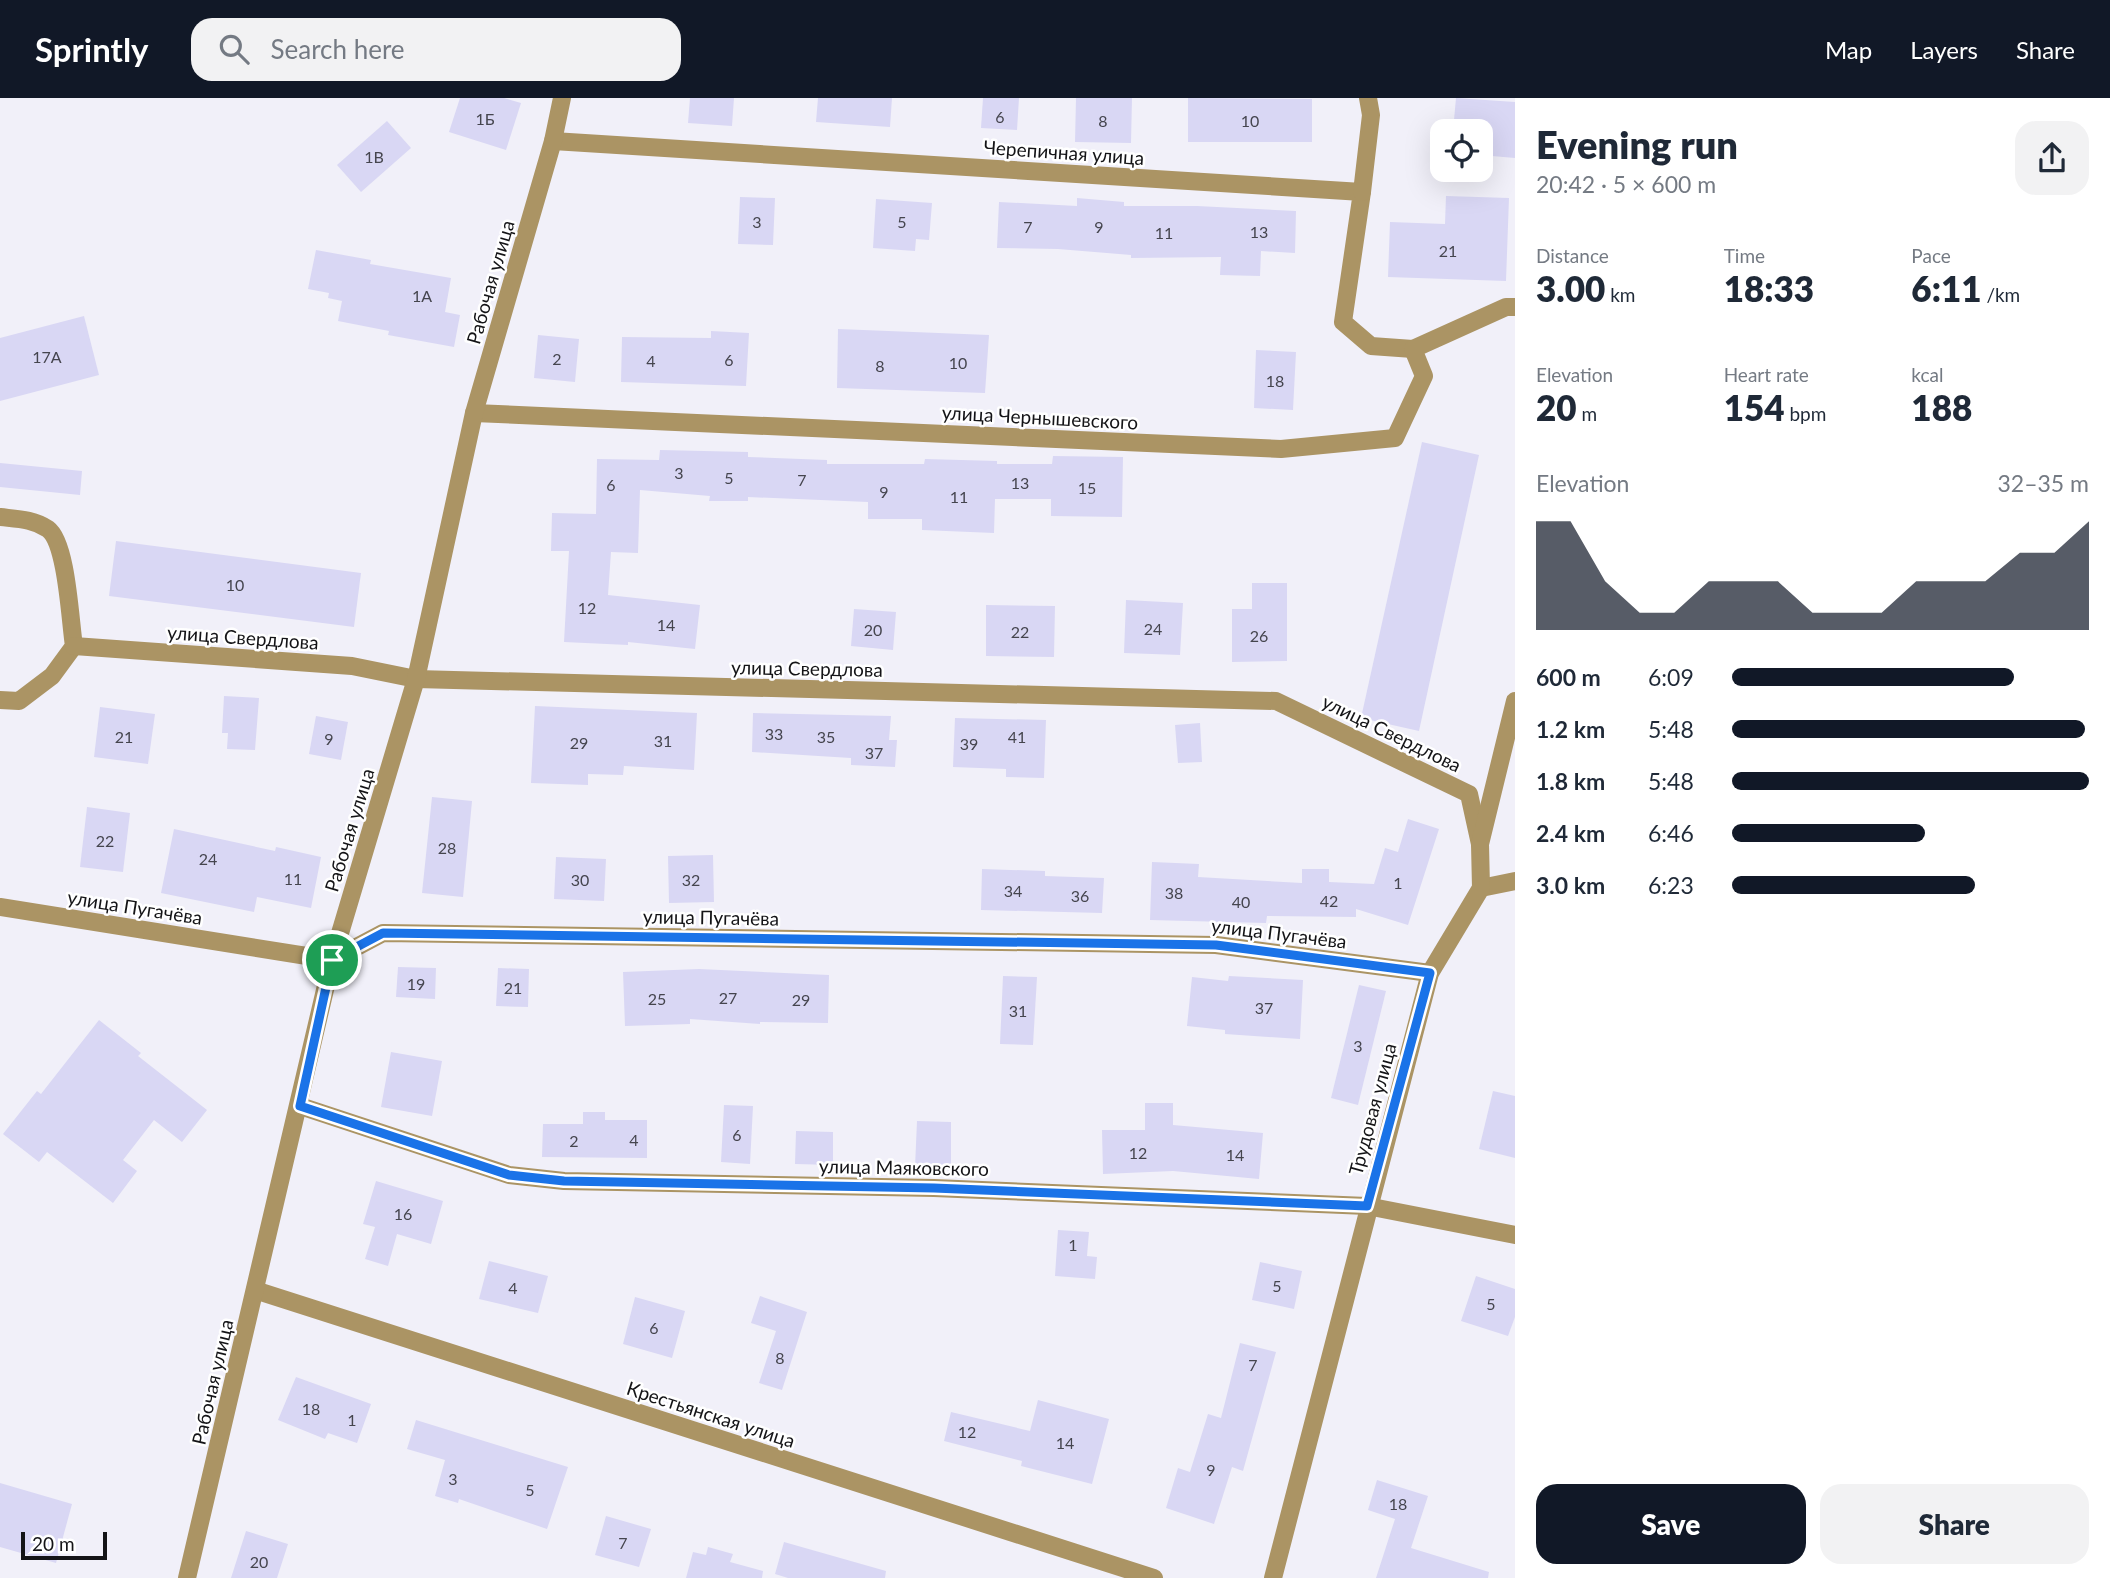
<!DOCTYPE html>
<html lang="en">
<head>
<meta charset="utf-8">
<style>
  :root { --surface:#fff; --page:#f2f2f3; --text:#1f2937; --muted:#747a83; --accent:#111827 }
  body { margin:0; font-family:Lato,sans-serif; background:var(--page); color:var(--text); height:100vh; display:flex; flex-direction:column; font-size:26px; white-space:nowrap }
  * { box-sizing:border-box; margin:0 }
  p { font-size:23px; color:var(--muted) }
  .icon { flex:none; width:38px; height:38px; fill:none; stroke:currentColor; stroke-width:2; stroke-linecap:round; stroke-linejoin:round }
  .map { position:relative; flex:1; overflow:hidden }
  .drawer { display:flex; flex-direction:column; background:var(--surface); width:595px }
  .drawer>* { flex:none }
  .buttons { position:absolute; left:1430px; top:21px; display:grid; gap:14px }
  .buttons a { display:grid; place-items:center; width:63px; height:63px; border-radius:14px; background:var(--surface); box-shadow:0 7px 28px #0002; font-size:35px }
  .scale { position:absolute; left:21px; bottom:18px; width:86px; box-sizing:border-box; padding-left:7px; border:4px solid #141417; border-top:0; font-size:19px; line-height:24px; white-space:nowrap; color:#141417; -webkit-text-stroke:5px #fff; paint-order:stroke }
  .pin { position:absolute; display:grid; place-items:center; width:60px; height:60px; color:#fff; margin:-30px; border:4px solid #fff; border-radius:50%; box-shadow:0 2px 7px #0007 }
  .round { display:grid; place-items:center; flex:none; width:74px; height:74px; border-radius:21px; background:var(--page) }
  .overview { display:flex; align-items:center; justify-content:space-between; height:119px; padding:0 21px }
  h1 { font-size:38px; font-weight:800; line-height:52px }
  .stats { display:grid; grid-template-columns:repeat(3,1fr); gap:10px; height:119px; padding:7px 21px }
  .stats div { display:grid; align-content:center }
  .stats b { font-size:35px; font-weight:800 }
  .stats small { font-size:19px; font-weight:400 }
  .stats p { font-size:19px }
  .chart { height:196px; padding:14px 21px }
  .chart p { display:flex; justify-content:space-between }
  .chart svg { width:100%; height:126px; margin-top:7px; fill:var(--accent); opacity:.7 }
  .action { display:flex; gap:14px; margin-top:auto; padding:14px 21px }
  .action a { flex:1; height:80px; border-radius:21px; background:var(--accent); color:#fff; font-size:28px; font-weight:800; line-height:80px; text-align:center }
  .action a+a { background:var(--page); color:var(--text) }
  ul { padding:0 21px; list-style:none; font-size:23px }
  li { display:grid; grid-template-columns:112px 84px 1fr; align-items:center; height:52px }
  li i { height:18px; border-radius:9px; background:var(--accent) }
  header { display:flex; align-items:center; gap:42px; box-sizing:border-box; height:98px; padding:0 35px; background:var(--accent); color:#fff }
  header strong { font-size:33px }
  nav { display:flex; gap:38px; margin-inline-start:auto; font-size:24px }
  .search { width:490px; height:63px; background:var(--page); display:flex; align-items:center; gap:18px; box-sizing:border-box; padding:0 24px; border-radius:21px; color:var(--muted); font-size:26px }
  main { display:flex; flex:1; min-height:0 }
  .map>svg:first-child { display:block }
</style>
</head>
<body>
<header>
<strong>Sprintly</strong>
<div class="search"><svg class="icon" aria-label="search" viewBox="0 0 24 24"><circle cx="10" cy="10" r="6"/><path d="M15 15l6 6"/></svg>Search here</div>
<nav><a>Map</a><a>Layers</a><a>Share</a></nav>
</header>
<main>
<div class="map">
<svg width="1515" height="1480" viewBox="0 0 1515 1480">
  <rect width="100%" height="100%" fill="#f1f0f9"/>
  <!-- building -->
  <g fill="#d9d7f4">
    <path d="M460,0H504L521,5L506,52L449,34Z"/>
    <path d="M690,0H734L732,28L688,25Z"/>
    <path d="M818,0H892L890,29L816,24Z"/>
    <path d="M983,0H1019L1017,32L981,30Z"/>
    <path d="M1076,0H1132L1131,45L1075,44Z"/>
    <path d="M1188,0L1312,1V44H1188Z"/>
    <path d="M1456,0L1515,4V60L1480,57V33H1453Z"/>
    <path d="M387,23L411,50L361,94L337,67Z"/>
    <path d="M1446,98L1509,100L1506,183L1388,179L1390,124L1445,126Z"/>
    <path d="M740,99L775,100L773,147L738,146Z"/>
    <path d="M1077,100L1124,104V108H1197L1296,113L1295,155L1261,153L1260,178L1220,177L1221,159L1131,160V157L1058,151L997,150L999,104L1077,108Z"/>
    <path d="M876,101L932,105L929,142L916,141L915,153L873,150Z"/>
    <path d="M316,152L371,162L370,166L451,180L445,214L460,217L454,249L388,237L389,233L338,223L342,203L328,200L329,195L308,191Z"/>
    <path d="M84,218L99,277L0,303V240Z"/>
    <path d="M838,231L989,237L985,295L837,290Z"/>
    <path d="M711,233L749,235L746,288L621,284L622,239L711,240Z"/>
    <path d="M538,237L579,241L575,284L534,280Z"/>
    <path d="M1256,252L1296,254L1293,312L1254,310Z"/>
    <path d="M1422,344L1479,357L1419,633L1361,620Z"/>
    <path d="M660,352L748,354V359L827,362V366H924L925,361L997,363V366H1052L1053,358L1123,359L1122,419L1051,418V401H995L994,435L922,432V421H868V404L748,399V403H709L710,398L640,392L638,455L611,454L608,497L700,507L695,551L628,544V547L564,544L569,453H551L552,415L596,416L597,361L659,362Z"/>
    <path d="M0,365L82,373L80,397L0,389Z"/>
    <path d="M116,443L361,475L354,529L109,498Z"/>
    <path d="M1252,485H1287V563L1232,564V511H1252Z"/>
    <path d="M1126,502L1183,505L1180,557L1124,555Z"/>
    <path d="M986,507L1055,508L1054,559L986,558Z"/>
    <path d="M854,511L896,514L893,552L851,548Z"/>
    <path d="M224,598L259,600L255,652L227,651L228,635H222Z"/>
    <path d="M535,608L697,615L694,672L624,668L623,677L588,676V687L531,685Z"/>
    <path d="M100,609L155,616L148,666L94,659Z"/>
    <path d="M753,615L891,618L889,642H897L895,669L851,667V660L752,654Z"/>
    <path d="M316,618L348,624L341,662L309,656Z"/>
    <path d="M955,620L1046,622L1044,680L1006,679V671L953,669Z"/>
    <path d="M1200,625L1202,664L1178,665L1175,627Z"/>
    <path d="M432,699L472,703L463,799L422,795Z"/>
    <path d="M87,709L130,715L123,774L80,769Z"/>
    <path d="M1408,721L1439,731L1408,827L1356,811V819L1267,818L1266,825L1150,822L1152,764L1199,766L1198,779L1302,785V771H1329V784L1374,786L1385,750L1398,754Z"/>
    <path d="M174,731L275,753L276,749L321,759L311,810L257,799L254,814L161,795Z"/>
    <path d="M713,757L714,804L669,805L668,758Z"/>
    <path d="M556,759L606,761L604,803L554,801Z"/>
    <path d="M982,771L1045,773V778L1104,780L1102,815L981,812Z"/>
    <path d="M398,869L436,870L435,901L396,899Z"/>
    <path d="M498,870L529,871L528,909L496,908Z"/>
    <path d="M699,871L829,877L828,925L760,924V926L690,921V926L625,928L623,874Z"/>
    <path d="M1003,878L1037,879L1033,947L1000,946Z"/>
    <path d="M1229,878L1303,882L1300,941L1225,936V932L1187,928L1192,879L1228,883Z"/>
    <path d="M1359,887L1386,893L1358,1007L1331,1000Z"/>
    <path d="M99,922L141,955L138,958L207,1012L182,1044L154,1022L123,1062L137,1073L113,1105L47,1054L39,1064L3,1036L37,993L41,996Z"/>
    <path d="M391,954L442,963L432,1018L381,1009Z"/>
    <path d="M1493,993L1515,998V1060L1479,1051Z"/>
    <path d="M1145,1005H1173V1027L1263,1035L1259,1081L1173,1073L1103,1076L1102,1032H1145Z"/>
    <path d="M724,1007L753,1008L750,1066L721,1064Z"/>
    <path d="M583,1014H605V1022H647V1060L542,1059L543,1026H583Z"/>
    <path d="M917,1023L951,1024V1069H915Z"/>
    <path d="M796,1033L833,1034V1067L795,1066Z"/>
    <path d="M376,1083L443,1103L431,1146L397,1136L388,1168L365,1161L375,1129L363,1126Z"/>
    <path d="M1058,1132L1089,1134L1087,1158L1097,1159L1095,1181L1055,1178Z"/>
    <path d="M489,1163L548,1178L538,1215L479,1201Z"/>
    <path d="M1260,1164L1302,1173L1294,1211L1252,1202Z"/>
    <path d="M1476,1178L1515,1191V1219L1508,1238L1461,1223Z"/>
    <path d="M760,1198L807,1214L782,1292L759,1285L776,1233L751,1225Z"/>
    <path d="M635,1199L685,1213L672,1260L623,1246Z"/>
    <path d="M1240,1245L1276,1254L1243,1373L1232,1369L1214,1426L1166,1410L1178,1370L1190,1374L1208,1316L1221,1320Z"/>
    <path d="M296,1279L371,1306L357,1345L328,1335L325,1341L278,1322Z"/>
    <path d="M1038,1302L1109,1321L1092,1386L1021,1368L1022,1363L944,1343L951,1314L1030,1333Z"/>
    <path d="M416,1322L568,1369L547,1431L459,1401L458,1405L435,1398L445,1362L407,1351Z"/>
    <path d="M1377,1382L1428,1398L1411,1450L1489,1474L1488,1480H1376L1395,1421L1368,1412Z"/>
    <path d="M0,1385L72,1406L56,1465L0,1449Z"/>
    <path d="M606,1418L651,1431L639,1469L595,1457Z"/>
    <path d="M246,1433L288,1446L277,1480H231Z"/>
    <path d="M784,1444L886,1473L885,1480H788L775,1476Z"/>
    <path d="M708,1449L733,1456L730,1464L763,1473L762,1480H686L693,1454L706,1457Z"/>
  </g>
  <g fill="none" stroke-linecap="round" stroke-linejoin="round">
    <!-- street -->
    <g stroke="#ab9464" stroke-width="18">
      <path d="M553,43L1362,94L1343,224L1371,248L1413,251"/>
      <path d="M1362,94L1371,17L1368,0"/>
      <path d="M474,315L1281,351L1395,340L1424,278L1413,251L1506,209H1515"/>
      <path d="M0,419C17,421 33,421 48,431C67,445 70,523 74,548L52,578L19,603L0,602"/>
      <path d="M74,548L352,568L416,581L1276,603L1469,696L1480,746"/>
      <path d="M1481,790L1515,783"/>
      <path d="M0,809L332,862L383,835L1216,847L1430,875"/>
      <path d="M300,1008L509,1077L564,1083L934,1090L1367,1108L1515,1137"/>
      <path d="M255,1192L1154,1480"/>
      <path d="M187,1480L332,862L416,581L474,315L553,43L562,0"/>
      <path d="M1273,1480L1430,875L1481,790L1480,746L1515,603"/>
    </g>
  </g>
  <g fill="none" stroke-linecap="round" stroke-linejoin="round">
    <defs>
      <path id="route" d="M383,835L1216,847L1430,875L1367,1108L934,1090L564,1083L509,1077L300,1008L332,862Z"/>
    </defs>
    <!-- route casing -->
    <use href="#route" stroke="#fff" stroke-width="14"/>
    <!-- route -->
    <use href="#route" stroke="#1a73e8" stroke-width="9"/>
  </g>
  <g text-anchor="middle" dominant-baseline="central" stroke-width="5" stroke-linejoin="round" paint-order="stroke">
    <!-- number labels -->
    <g font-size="16" fill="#45454e">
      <text x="1000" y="18">6</text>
      <text x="485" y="20">1Б</text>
      <text x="1103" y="22">8</text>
      <text x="1250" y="22">10</text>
      <text x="374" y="58">1В</text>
      <text x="757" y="123">3</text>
      <text x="902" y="123">5</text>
      <text x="1028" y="128">7</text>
      <text x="1099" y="128">9</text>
      <text x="1259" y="133">13</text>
      <text x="1164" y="134">11</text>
      <text x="1448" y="152">21</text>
      <text x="422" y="197">1А</text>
      <text x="47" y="258">17А</text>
      <text x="557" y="260">2</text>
      <text x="729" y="261">6</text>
      <text x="651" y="262">4</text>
      <text x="958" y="264">10</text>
      <text x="880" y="267">8</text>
      <text x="1275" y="282">18</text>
      <text x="679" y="374">3</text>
      <text x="729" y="379">5</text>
      <text x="802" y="381">7</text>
      <text x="1020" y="384">13</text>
      <text x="611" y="386">6</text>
      <text x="1087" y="389">15</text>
      <text x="884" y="393">9</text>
      <text x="959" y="398">11</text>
      <text x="235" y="486">10</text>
      <text x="587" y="509">12</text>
      <text x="666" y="526">14</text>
      <text x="1153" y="530">24</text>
      <text x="873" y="531">20</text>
      <text x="1020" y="533">22</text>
      <text x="1259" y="537">26</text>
      <text x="774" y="635">33</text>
      <text x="124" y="638">21</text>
      <text x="826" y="638">35</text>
      <text x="1017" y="638">41</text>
      <text x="329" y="640">9</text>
      <text x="663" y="642">31</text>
      <text x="579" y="644">29</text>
      <text x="969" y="645">39</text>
      <text x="874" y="654">37</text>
      <text x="105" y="742">22</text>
      <text x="447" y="749">28</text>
      <text x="208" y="760">24</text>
      <text x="293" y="780">11</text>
      <text x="580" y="781">30</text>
      <text x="691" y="781">32</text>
      <text x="1398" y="784">1</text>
      <text x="1013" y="792">34</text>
      <text x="1174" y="794">38</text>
      <text x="1080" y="797">36</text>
      <text x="1329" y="802">42</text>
      <text x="1241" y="803">40</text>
      <text x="416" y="885">19</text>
      <text x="513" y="889">21</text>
      <text x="728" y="899">27</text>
      <text x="657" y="900">25</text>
      <text x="801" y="901">29</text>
      <text x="1264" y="909">37</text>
      <text x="1018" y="912">31</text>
      <text x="1358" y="947">3</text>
      <text x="737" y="1036">6</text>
      <text x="634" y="1041">4</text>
      <text x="574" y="1042">2</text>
      <text x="1138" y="1054">12</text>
      <text x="1235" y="1056">14</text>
      <text x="403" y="1115">16</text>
      <text x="1073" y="1146">1</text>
      <text x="1277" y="1187">5</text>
      <text x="513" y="1189">4</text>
      <text x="1491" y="1205">5</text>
      <text x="654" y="1229">6</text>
      <text x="780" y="1259">8</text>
      <text x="1253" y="1266">7</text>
      <text x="311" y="1310">18</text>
      <text x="352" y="1321">1</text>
      <text x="967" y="1333">12</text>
      <text x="1065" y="1344">14</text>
      <text x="1211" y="1371">9</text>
      <text x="453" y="1380">3</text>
      <text x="530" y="1391">5</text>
      <text x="1398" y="1405">18</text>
      <text x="623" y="1444">7</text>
      <text x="259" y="1463">20</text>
    </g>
    <!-- street labels -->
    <g font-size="19" fill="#141417" stroke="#fff">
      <text transform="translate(1064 54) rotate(4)">Черепичная улица</text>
      <text transform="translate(490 184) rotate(-74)">Рабочая улица</text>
      <text transform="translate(1040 319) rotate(3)">улица Чернышевского</text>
      <text transform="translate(243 539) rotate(4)">улица Свердлова</text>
      <text transform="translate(807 570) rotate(1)">улица Свердлова</text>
      <text transform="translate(1392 635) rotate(26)">улица Свердлова</text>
      <text transform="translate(349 732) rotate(-73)">Рабочая улица</text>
      <text transform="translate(135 809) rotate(9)">улица Пугачёва</text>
      <text transform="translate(711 819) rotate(1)">улица Пугачёва</text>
      <text transform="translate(1279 835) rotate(7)">улица Пугачёва</text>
      <text transform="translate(1372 1011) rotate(-75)">Трудовая улица</text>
      <text transform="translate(904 1069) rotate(1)">улица Маяковского</text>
      <text transform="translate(212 1284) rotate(-77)">Рабочая улица</text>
      <text transform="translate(711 1316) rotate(18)">Крестьянская улица</text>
    </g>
  </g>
</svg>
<div class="buttons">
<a><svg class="icon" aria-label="locate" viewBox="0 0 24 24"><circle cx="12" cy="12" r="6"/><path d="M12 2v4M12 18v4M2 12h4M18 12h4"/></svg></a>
</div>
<div class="scale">20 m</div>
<div class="pin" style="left:332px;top:862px;background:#1e9e55"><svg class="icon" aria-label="arrive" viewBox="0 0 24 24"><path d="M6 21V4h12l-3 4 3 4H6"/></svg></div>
</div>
<section class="drawer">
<div class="overview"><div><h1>Evening run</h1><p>20:42 · 5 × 600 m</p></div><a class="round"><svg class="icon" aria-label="share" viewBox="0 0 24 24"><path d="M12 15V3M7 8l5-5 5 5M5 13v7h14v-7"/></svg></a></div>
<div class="stats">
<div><p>Distance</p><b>3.00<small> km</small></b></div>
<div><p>Time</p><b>18:33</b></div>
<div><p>Pace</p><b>6:11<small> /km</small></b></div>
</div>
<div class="stats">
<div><p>Elevation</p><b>20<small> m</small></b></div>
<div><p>Heart rate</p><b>154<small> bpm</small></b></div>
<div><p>kcal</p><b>188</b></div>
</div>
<div class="chart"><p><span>Elevation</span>32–35 m</p>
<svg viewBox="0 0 160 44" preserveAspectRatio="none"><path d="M0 44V6L10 6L20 27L30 38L40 38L50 27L60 27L70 27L80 38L90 38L100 38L110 27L120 27L130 27L140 17L150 17L160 6V44z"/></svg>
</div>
<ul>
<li><b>600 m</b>6:09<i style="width:79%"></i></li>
<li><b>1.2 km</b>5:48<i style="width:99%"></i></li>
<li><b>1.8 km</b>5:48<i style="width:100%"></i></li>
<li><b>2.4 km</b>6:46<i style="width:54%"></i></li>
<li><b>3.0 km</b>6:23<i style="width:68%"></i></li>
</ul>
<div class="action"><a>Save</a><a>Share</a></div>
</section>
</main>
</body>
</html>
